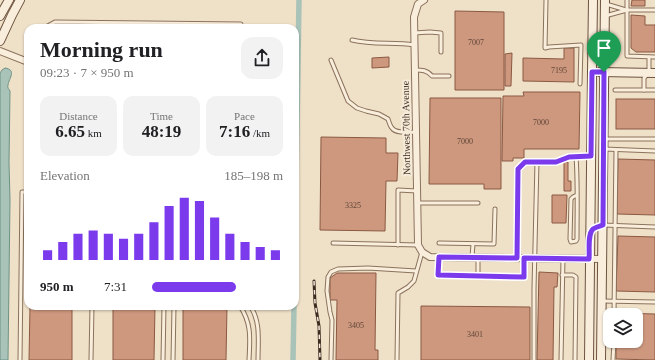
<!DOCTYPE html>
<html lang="en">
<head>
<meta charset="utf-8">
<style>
  :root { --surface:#fff; --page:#f2f2f2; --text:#202124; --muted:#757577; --accent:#7c3aed }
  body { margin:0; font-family:"Times New Roman",serif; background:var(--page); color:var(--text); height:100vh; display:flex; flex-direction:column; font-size:15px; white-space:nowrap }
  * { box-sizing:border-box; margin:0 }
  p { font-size:13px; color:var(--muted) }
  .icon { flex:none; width:22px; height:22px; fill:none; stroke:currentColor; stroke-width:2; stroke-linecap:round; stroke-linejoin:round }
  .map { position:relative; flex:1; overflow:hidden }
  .drawer { position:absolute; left:24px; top:24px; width:275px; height:286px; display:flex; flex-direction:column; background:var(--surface); border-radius:12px; box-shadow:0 1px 3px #0004 }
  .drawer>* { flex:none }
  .tools { position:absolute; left:603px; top:308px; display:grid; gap:8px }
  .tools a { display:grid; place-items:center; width:40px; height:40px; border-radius:8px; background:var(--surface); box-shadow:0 1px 3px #0004; font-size:20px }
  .pin { position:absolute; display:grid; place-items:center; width:34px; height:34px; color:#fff; margin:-41px -17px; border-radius:50% 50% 50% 0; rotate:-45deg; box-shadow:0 0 4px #0007 }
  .pin .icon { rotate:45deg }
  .round { display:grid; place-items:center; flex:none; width:42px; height:42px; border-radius:12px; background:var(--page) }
  .head { display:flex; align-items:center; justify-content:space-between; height:68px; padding:0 16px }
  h1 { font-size:22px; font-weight:800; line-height:30px }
  .metrics { display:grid; grid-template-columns:repeat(3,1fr); gap:6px; height:68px; padding:4px 16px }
  .metrics div { display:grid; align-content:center; border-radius:10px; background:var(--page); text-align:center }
  .metrics b { font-size:17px; font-weight:800 }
  .metrics small { font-size:11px; font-weight:400 }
  .metrics p { font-size:11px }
  .chart { height:112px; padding:8px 16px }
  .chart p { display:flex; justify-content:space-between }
  .chart svg { width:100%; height:72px; margin-top:4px; stroke:var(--accent); stroke-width:6 }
  ul { padding:0 16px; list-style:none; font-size:13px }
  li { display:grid; grid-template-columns:64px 48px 1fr; align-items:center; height:30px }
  li i { height:10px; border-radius:5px; background:var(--accent) }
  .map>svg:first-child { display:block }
</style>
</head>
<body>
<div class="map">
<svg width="655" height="360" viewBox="0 0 655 360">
  <rect width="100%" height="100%" fill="#efe0c8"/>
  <!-- water -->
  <path fill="#a9c3b9" stroke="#6f9286" d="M5,68C17,70 9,78 8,85C7,88 9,89 10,91L9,163L10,200L8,360H0V73L2,70Z"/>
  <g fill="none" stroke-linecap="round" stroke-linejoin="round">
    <!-- canal -->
    <g stroke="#a9c3b9" stroke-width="5.5">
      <path d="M295,251L299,0"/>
      <path d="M293,360L294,306"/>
    </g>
  </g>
  <!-- building -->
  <g fill="#cd987e" stroke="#8b5942">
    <path d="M632,0H645V6H631Z"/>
    <path d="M455,11L504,12V90H455Z"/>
    <path d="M631,15L645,16V25H655V52H636L631,48Z"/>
    <path d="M564,48H574V82L523,81V58L564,59Z"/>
    <path d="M512,53L511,86H505V54Z"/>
    <path d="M389,57V67L372,68V58Z"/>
    <path d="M523,92H580L579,149H524V158H513V161H502L503,96H524Z"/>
    <path d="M430,98H501V189H484V184H429Z"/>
    <rect x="616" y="99" width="39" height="30"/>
    <path d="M321,137L386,138V153H398L397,181H386L385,231L320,230Z"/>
    <path d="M618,159L655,160V215L617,214Z"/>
    <path d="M564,162H568V181H571V191H564Z"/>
    <path d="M552,195H567L566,223H552Z"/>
    <path d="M618,236L655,237V292L616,291Z"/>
    <path d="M539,272L558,273L557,287H554L553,360H537Z"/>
    <path d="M337,273H376L375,350H378V360H336L337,300H330V278Z"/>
    <path d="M30,306H72V360H29Z"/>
    <path d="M113,306H155L154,360H113Z"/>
    <path d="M183,306H227L226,360H183Z"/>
    <path d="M421,306L530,307V360H421Z"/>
    <path d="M617,313L655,314V360L616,359V341H636V315H617Z"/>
  </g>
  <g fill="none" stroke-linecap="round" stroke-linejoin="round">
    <defs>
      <g id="lane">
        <path d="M546,0L545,48L549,47L581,45L580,84"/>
        <path d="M627,0V56L655,57"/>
        <path d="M606,4L626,10"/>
        <path d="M605,16L627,10H655"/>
        <path d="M44,28L55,22L241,24V28"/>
        <path d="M414,33L430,32L441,33V52"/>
        <path d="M352,40C372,45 394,42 414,45"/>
        <path d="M649,57V73L644,78V90H655"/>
        <path d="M331,60L348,101L357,108L366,111L379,114L388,119C389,122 390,126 392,128C396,134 410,132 416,132"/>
        <path d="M415,70C422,70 427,70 432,76H449"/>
        <path d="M615,90H644"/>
        <path d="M605,139H655"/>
        <path d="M604,149L655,151"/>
        <path d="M576,156C578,184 577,211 577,239L576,241L571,242L570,239L571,199L573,197L577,195"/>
        <path d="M417,203H478"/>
        <path d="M603,225L655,227"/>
        <path d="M333,243L418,245"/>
        <path d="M439,243L494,244L495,209"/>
        <path d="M398,245V190L417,191"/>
        <path d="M472,257L473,244"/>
        <path d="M439,258L438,275L524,277V258"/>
        <path d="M517,258L518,169L525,162H556L569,157L590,156"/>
        <path d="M562,275H573L576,277L575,360"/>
        <path d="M478,276V258"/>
        <path d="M602,301L655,302"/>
        <path d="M240,306C252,324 250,339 249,360"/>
        <path d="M250,306C261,321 258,342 258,360"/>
        <path d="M614,315L616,150"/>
        <path d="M20,360L22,192H28"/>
        <path d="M91,360L92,306"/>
        <path d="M163,360L164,306"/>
        <path d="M173,360L174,306"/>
        <path d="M331,360L332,320L330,312L327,291L328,277L331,272L338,269L368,268L416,271"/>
        <path d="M397,360L398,293L408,287L414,281L422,252"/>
        <path d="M534,360V289L537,161"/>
        <path d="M561,360L563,258"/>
        <path d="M613,360L614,341"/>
      </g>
      <g id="street">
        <path d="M424,0L418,4L414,17L418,245L422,252L430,257L602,259"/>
        <path d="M0,51L28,62"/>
      </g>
      <g id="secondary">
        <path d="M0,16L9,0"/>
        <path d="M0,41L12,15L20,0"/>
        <path d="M600,72L655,73"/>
        <path d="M589,360L592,72L593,0"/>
        <path d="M601,360L605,0"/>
      </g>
    </defs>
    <!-- lane casing -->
    <use href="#lane" stroke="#8b725d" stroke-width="5"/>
    <!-- street casing -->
    <use href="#street" stroke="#8b725d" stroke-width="8"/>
    <!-- secondary casing -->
    <use href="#secondary" stroke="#6d5340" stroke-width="10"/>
    <!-- lane -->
    <use href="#lane" stroke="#f9eedc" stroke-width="3"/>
    <!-- street -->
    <use href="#street" stroke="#f9eedc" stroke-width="6"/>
    <!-- secondary -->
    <use href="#secondary" stroke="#f9eedc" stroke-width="8"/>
    <defs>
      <path id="rail" d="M314,281L315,303L319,326L320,360"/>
    </defs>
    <!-- rail casing -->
    <use href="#rail" stroke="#3c2b20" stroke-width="3"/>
    <!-- rail -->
    <use href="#rail" stroke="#f6ebd8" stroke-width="1.5" stroke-dasharray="4.5" stroke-linecap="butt"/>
  </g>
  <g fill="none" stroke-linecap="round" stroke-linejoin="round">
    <defs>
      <path id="route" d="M592,72H604L603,225C600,226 596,227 593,229C587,235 590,251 589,259L524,258V277L438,275L439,257L517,258L518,169L525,162H556L569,157L591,156Z"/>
    </defs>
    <!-- route casing -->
    <use href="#route" stroke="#fff" stroke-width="8"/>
    <!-- route -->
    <use href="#route" stroke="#7c3aed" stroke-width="5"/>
  </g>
  <g text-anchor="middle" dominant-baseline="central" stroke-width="4" stroke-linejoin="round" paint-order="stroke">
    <!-- number labels -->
    <g font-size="8" fill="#604638">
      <text x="476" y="42">7007</text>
      <text x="559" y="70">7195</text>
      <text x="541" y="122">7000</text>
      <text x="465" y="141">7000</text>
      <text x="353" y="205">3325</text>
      <text x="356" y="325">3405</text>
      <text x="475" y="334">3401</text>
    </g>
    <!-- street labels -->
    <g font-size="10" fill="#3c2b20" stroke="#f6ebd8">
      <text transform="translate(406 128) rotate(-91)">Northwest 70th Avenue</text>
    </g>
  </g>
</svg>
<div class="tools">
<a><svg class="icon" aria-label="layers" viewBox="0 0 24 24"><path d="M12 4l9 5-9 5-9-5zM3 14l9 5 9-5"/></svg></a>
</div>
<div class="pin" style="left:604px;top:72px;background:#1e9e55"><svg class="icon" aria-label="arrive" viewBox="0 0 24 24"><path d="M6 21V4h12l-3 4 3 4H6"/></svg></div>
<section class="drawer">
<div class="head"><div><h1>Morning run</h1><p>09:23 · 7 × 950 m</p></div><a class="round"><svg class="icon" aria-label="share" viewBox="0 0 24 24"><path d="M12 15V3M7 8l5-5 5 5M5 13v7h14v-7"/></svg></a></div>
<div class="metrics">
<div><p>Distance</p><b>6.65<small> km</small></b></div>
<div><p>Time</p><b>48:19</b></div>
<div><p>Pace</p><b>7:16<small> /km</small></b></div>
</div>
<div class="chart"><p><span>Elevation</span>185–198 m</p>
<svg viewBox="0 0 160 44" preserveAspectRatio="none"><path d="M5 44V38M15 44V33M25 44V28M35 44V26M45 44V28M55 44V31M65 44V28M75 44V21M85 44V11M95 44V6M105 44V8M115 44V18M125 44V28M135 44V33M145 44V36M155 44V38"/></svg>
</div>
<ul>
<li><b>950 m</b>7:31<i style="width:64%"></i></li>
</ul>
</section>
</div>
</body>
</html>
